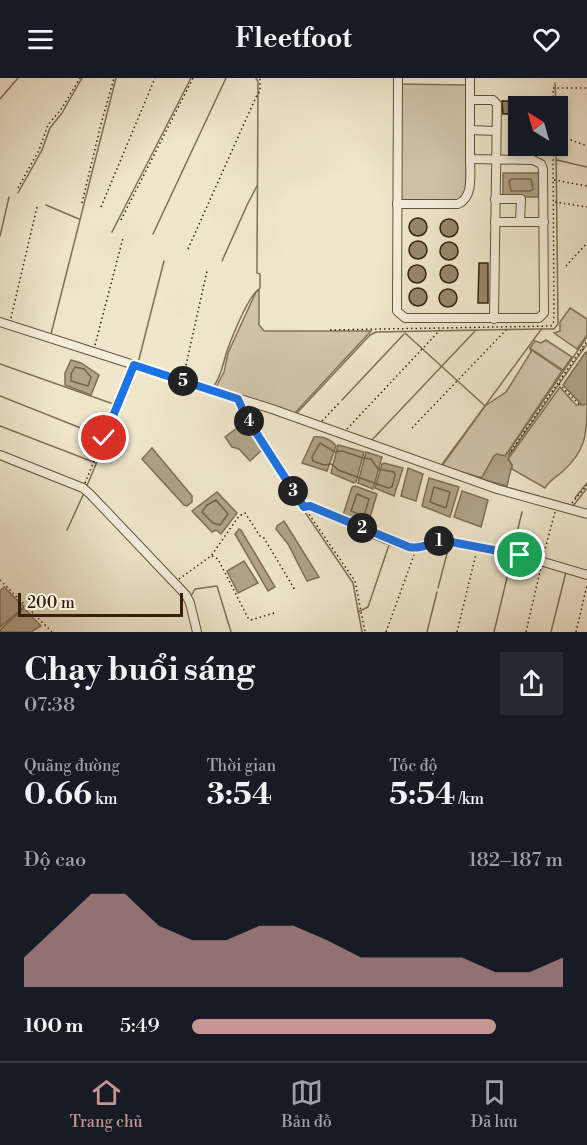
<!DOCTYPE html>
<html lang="vi">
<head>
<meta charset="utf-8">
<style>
  :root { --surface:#171b24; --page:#242831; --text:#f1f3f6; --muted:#9ea1a6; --line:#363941; --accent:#c59692 }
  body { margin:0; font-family:"Libre Bodoni",serif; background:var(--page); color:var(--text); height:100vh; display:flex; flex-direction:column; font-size:22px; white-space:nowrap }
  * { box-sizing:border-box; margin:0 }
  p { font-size:20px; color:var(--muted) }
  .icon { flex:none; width:33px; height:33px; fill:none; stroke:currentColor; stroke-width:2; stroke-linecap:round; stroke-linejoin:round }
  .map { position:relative; height:554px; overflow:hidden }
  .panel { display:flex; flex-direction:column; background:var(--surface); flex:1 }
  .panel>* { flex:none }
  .needle { width:39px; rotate:323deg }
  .fabs { position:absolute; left:508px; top:18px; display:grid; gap:12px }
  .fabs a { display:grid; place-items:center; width:60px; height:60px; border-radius:0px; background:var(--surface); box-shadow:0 3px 9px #0003; font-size:30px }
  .scale { position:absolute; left:18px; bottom:15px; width:165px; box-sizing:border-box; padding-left:6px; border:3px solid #362007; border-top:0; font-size:16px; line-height:21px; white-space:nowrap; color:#362007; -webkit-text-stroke:4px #f5efde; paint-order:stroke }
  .pin { position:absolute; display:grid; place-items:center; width:51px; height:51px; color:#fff; margin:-26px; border:3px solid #fff; border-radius:50%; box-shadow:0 2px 6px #0007 }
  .km { position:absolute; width:30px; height:30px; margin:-15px; border-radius:50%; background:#222; color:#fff; font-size:16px; line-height:30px; text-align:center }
  .round { display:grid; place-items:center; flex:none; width:63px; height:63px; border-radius:0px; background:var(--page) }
  .headline { display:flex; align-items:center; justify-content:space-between; height:102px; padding:0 24px }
  h1 { font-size:33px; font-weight:800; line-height:45px }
  .figures { display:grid; grid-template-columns:repeat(3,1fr); gap:9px; height:102px; padding:6px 24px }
  .figures div { display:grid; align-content:center }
  .figures b { font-size:30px; font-weight:800 }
  .figures small { font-size:16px; font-weight:400 }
  .figures p { font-size:16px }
  .chart { height:168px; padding:12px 24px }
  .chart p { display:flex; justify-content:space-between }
  .chart svg { width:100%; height:108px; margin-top:6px; fill:var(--accent); opacity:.7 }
  ul { padding:0 24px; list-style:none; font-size:20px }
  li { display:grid; grid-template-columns:96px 72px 1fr; align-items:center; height:45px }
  li i { height:15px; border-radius:8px; background:var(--accent) }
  header { display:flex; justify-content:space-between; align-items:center; height:78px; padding:0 24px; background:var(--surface); font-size:27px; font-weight:800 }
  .tab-bar { display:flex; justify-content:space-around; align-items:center; height:84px; border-top:2px solid var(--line); background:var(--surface); font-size:16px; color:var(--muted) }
  .tab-bar a { display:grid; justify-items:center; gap:3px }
  .tab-bar .active { color:var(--accent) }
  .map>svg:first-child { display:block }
</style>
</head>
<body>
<header><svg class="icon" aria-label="menu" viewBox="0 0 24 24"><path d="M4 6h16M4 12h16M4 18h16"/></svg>Fleetfoot<svg class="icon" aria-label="heart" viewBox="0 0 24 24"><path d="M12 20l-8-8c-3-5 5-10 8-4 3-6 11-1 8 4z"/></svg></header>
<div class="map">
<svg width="587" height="554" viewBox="0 0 587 554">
  <rect width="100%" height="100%" fill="#efe6cc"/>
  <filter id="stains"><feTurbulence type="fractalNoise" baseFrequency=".00333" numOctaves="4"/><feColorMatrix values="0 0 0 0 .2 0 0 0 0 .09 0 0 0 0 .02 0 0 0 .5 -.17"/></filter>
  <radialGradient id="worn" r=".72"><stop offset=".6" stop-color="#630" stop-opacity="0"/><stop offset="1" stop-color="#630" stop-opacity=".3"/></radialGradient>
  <!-- green -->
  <g fill="#d0c4ab" stroke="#837259" stroke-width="1.5">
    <path d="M400,6L467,7L466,113L460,123H403L401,121Z"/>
    <path d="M259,212V247L264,253H371L293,337L215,311L224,294L228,275L256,214Z"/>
    <path d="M570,230L587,241V257L577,271L554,255L560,253V244Z"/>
    <path d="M546,262L572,279L563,292L530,270L535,263L541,265Z"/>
    <path d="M530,271L562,293L507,375L505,378L497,376L494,378L482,400L442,388L485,328L506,314L531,274Z"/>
    <path d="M560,309L576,327L587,326C587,356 586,373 562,394C556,399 549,403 545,410L512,391V387L508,381Z"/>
  </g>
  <!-- water -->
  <g fill="#b0a389" stroke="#7f6f55" stroke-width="1.5">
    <rect x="503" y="95" width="36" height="24"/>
    <path d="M585,275L587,277V326L582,327L563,307Z"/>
    <path d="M71,282L81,285L99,297L91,317L65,307V295Z"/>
    <path d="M244,345L262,372L250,383L239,371L232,369L225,359Z"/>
    <path d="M314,359C322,358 331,361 336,368L327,393L302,385Z"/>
    <path d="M338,367L364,374L356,404L354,405L331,395Z"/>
    <path d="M152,370L192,418V424L187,428L184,427L142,381Z"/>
    <path d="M366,374L382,379L373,411L358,405Z"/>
    <path d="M507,375L510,377L508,381L512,387L507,408L481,401L494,378L497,376L505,378Z"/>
    <path d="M384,385L403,390L394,418L375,410L382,386Z"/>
    <path d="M408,390L423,396L416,423L401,418Z"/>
    <path d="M429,400L459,409L450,439L422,428Z"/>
    <path d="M355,408L377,416L368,446L343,437L352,409Z"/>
    <path d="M462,413L488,422L481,449L454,439Z"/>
    <path d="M217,414L237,435L221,456L216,452L212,454L192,433Z"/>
    <path d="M284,443L319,499L307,503L288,466L276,451L277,448Z"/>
    <path d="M239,451L241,452L275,509L268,513L235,456Z"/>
    <path d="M244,483L258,505L238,515L227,493Z"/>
    <path d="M4,509L24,529L0,549V513Z"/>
    <path d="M24,530L41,548L31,554H0V552Z"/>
  </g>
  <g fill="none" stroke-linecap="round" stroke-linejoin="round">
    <!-- shore -->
    <g stroke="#736248" stroke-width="1.5">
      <path d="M511,101H531L533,111L530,113H511L509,104Z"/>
      <path d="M75,289L84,291L91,299L88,308L71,303V296Z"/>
      <path d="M320,365L335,374L342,373L363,380L371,381L378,391L394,394L395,397L392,409L388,410L338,392L332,386L324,387L313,383L312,379Z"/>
      <path d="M434,409L450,414L446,430L430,424Z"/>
      <path d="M357,416L369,421L364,438L351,433Z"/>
      <path d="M216,422L228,436L220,447L213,445L202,434L207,427Z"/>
    </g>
    <!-- stream -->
    <g stroke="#7f6f55" stroke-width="1.5">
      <path d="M555,5L556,28"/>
      <path d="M0,21L18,0"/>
      <path d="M557,82L587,89"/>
      <path d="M18,115L42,72L50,50L62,35L82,0"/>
      <path d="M46,127L79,141"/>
      <path d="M112,154L191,0"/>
      <path d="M153,156L226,0"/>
      <path d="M0,158L9,119"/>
      <path d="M222,183L248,125L257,108"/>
      <path d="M405,255L484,327"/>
      <path d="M51,256L116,0"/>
      <path d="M587,259L509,373L510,376L587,266"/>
      <path d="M138,285L164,183"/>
      <path d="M0,286L119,328"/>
      <path d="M214,308C222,296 223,285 227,273C233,257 247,219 260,210V196L257,195L258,4L256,0"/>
      <path d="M0,318L106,360"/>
      <path d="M234,322L267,374L273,387L353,505L362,554"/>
      <path d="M342,322L404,256"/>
      <path d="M296,336L370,257L376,254L542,251"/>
      <path d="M0,348L96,385"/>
      <path d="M370,364L476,252"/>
      <path d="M440,389L540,253L542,251H554L558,246L556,68"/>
      <path d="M485,403L498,407"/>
      <path d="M505,409L570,427"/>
      <path d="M86,410L136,290"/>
      <path d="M575,420L587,405"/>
      <path d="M300,427L308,426L364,449"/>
      <path d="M573,428L587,410"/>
      <path d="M67,452L84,415"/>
      <path d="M513,471L522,434"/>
      <path d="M438,510L449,468"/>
      <path d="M191,518L195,511L217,508L231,554"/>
      <path d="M358,534L368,529L390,464"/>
      <path d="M427,554L437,514"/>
      <path d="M494,554L512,479"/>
      <path d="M551,554L566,494"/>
    </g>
  </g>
  <!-- building -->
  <g fill="#96876d" stroke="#362007" stroke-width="1.5">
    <path d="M502,23H520L519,36H503Z"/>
    <circle cx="418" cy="149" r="9"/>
    <circle cx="449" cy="150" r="9"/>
    <circle cx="418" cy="172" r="9"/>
    <circle cx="449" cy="173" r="9"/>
    <path d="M479,185H488V225H478Z"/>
    <circle cx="417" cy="196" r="9"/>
    <circle cx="449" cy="196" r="9"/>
    <circle cx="418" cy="219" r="9"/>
    <circle cx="448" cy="220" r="9"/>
  </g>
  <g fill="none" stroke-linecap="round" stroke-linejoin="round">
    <defs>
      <g id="minor">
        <path d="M398,0L397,233L405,240H539L544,235L543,91L541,86L533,82L470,81V0"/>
        <path d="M470,22H493L497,26L494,241"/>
        <path d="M470,52L496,53"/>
        <path d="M495,121H521L520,144"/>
        <path d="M397,126H458C474,119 470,96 470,81"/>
        <path d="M495,144H544"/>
        <path d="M0,244L272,331L497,411L587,436"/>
        <path d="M0,377L83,410L90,416L186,517L190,525L197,554"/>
        <path d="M364,452L391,463L412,470L446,463L520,477L587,497"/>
      </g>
    </defs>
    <!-- minor casing -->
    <use href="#minor" stroke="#645238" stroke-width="10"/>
    <!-- path -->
    <g stroke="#362007" stroke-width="1.5" stroke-dasharray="1.5 3" stroke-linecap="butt">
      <path d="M553,28V10H587"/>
      <path d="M558,57L587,68"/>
      <path d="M554,102L587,108"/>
      <path d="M18,110L39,72L48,47L62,30L80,0"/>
      <path d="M555,124L587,129"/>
      <path d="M82,125L101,46L114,0"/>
      <path d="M101,129L155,0"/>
      <path d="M121,142L193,0"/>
      <path d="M188,171L256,19L260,13V0"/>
      <path d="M566,188L587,165"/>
      <path d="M11,240L37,129"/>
      <path d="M330,252L551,248L554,243L553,68"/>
      <path d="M95,267L123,160"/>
      <path d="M582,271L587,275"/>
      <path d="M184,296L207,193"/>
      <path d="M559,306L579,326"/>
      <path d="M240,327L246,339L270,374L276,387L303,427"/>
      <path d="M322,343L340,324"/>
      <path d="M412,350L507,251"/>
      <path d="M347,351L440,252"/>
      <path d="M511,373L587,263"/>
      <path d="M85,405L131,293"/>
      <path d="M572,425L587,407"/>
      <path d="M358,449L310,428L304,429L355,503L365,554"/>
      <path d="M212,478L218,481L248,540L251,542L274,535"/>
      <path d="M543,479L555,434"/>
      <path d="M179,501L211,478L239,438L245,435L260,458L264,460L295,512"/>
      <path d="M0,502L52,554"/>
      <path d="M386,554L414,477"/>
      <path d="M457,554L476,476"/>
      <path d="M526,554L541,489"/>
      <path d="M576,554L587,507"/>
    </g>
    <!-- minor -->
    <use href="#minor" stroke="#f5efde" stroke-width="8"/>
  </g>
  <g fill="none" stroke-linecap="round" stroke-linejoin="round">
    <defs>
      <path id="route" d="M104,360L134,287L238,321L246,339L304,429L310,428L409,469C422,472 433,463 446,463L520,477"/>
    </defs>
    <!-- route casing -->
    <use href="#route" stroke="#fff" stroke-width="12"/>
    <!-- route -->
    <use href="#route" stroke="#1a73e8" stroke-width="8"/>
  </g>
  <rect width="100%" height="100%" filter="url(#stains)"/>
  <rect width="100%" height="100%" fill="url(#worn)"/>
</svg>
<div class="fabs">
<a><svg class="needle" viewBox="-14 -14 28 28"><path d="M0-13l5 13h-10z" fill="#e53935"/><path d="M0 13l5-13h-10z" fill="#9ea1a6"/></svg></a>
</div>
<div class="scale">200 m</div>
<div class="pin" style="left:520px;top:477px;background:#1e9e55"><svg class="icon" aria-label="arrive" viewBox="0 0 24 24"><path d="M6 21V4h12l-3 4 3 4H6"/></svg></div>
<div class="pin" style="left:104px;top:360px;background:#d93025"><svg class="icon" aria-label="check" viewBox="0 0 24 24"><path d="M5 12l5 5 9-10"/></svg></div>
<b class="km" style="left:439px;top:463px">1</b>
<b class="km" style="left:362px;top:450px">2</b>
<b class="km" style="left:293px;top:413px">3</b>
<b class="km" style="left:249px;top:343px">4</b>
<b class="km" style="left:183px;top:303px">5</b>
</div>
<section class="panel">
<div class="headline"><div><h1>Chạy buổi sáng</h1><p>07:38</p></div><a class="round"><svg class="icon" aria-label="share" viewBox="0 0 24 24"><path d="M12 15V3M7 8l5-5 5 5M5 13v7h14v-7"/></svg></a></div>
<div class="figures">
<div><p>Quãng đường</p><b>0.66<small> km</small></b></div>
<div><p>Thời gian</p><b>3:54</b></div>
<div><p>Tốc độ</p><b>5:54<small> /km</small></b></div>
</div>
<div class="chart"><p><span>Độ cao</span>182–187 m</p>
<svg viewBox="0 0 160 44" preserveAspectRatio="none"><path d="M0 44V32L10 19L20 6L30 6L40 19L50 25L60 25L70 19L80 19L90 25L100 32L110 32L120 32L130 32L140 38L150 38L160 32V44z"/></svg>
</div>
<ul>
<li><b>100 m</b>5:49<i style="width:82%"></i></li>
</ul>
</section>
<nav class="tab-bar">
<a class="active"><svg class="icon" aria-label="home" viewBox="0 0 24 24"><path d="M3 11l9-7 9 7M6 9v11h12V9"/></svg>Trang chủ</a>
<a><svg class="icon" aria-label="map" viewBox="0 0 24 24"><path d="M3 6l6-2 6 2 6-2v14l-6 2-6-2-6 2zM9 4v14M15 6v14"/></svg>Bản đồ</a>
<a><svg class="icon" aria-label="saved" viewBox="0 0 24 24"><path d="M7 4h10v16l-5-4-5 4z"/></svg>Đã lưu</a>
</nav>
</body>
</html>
